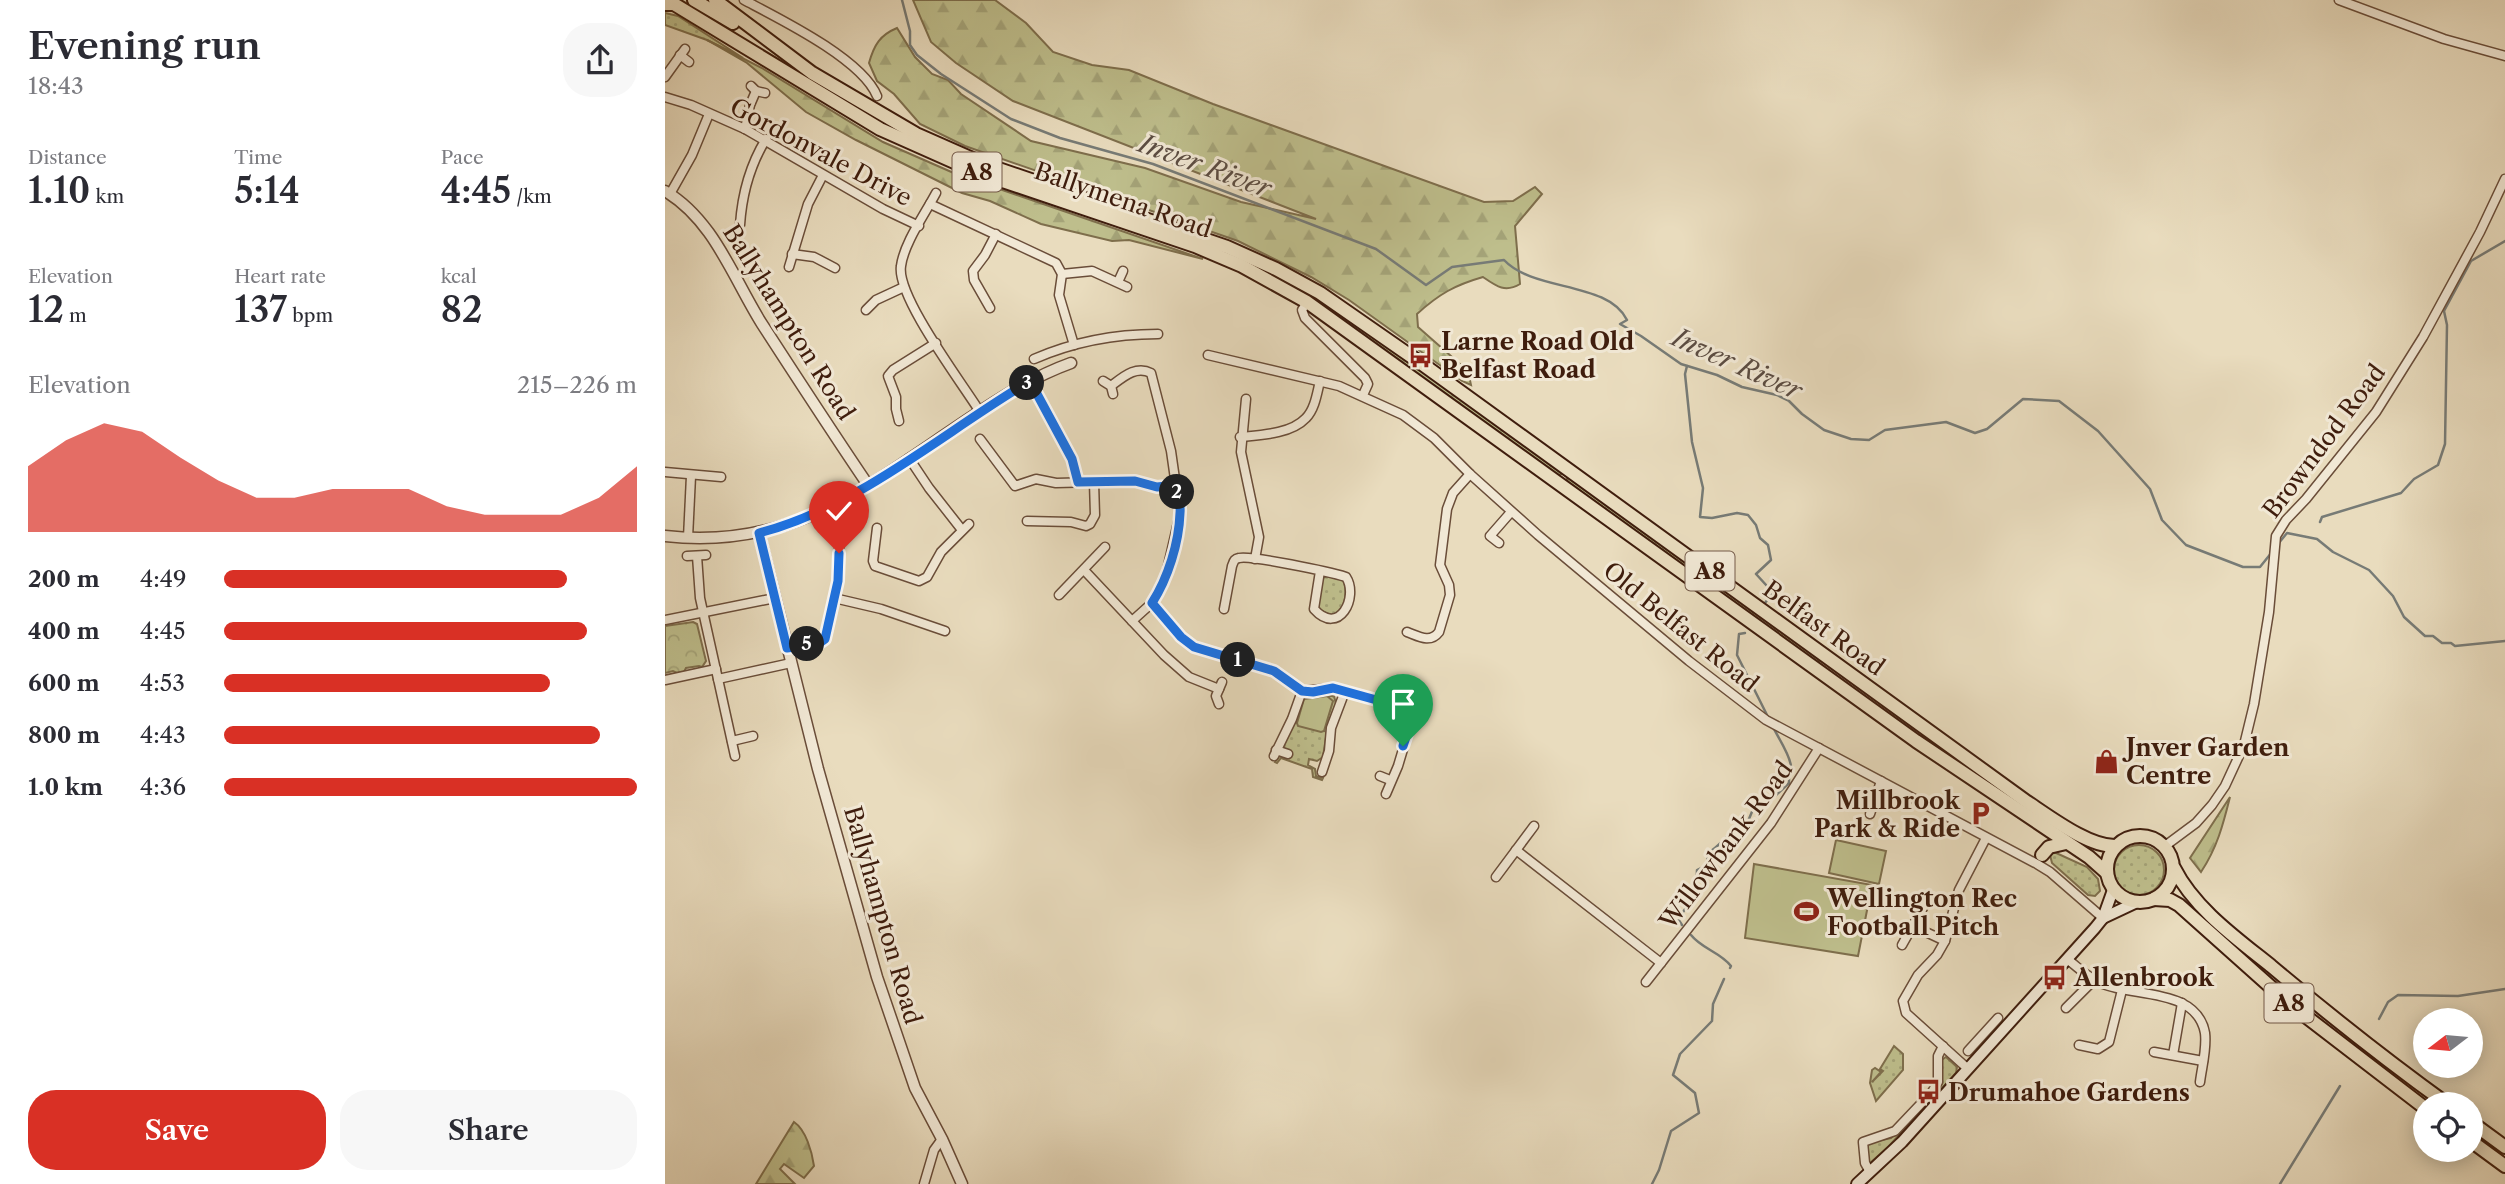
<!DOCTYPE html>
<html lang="en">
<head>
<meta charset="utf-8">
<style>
  :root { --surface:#fff; --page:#f7f7f7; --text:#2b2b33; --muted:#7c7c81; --accent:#d93025 }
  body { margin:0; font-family:"Libre Caslon Text",serif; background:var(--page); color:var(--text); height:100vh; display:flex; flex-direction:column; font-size:26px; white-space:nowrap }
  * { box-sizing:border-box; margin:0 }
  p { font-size:23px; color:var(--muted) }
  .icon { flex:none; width:38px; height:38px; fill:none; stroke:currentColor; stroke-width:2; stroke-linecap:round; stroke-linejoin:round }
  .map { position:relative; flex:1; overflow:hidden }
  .drawer { display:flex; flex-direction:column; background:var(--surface); width:665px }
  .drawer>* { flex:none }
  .needle { width:46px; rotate:254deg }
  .controls { position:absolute; left:1748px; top:1008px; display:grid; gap:14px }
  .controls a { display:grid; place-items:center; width:70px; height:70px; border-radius:50%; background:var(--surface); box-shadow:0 4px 18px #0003; font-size:35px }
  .pin { position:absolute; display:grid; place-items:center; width:60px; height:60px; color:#fff; margin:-72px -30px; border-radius:50% 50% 50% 0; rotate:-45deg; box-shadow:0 0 7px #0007 }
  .pin .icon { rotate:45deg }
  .km { position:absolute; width:35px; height:35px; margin:-18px; border-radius:50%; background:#222; color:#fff; font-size:19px; line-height:35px; text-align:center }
  .round { display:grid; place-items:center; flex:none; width:74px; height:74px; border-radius:28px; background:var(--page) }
  .headline { display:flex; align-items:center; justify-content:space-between; height:119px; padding:0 28px }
  h1 { font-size:38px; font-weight:600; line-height:52px }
  .stats { display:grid; grid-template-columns:repeat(3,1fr); gap:10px; height:119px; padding:7px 28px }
  .stats div { display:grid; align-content:center }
  .stats b { font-size:35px; font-weight:600 }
  .stats small { font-size:19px; font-weight:400 }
  .stats p { font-size:19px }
  .chart { height:196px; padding:14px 28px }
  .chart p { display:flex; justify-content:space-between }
  .chart svg { width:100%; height:126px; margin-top:7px; fill:var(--accent); opacity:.7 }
  .cta { display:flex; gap:14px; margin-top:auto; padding:14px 28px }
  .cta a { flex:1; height:80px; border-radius:28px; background:var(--accent); color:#fff; font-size:28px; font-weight:600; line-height:80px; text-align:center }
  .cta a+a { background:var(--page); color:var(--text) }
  ul { padding:0 28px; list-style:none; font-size:23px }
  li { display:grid; grid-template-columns:112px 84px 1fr; align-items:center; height:52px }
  li i { height:18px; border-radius:9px; background:var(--accent) }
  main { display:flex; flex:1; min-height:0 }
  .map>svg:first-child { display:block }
</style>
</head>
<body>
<main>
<section class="drawer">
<div class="headline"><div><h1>Evening run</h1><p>18:43</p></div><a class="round"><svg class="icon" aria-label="share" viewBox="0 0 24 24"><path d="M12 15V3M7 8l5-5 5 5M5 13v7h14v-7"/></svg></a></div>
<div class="stats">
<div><p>Distance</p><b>1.10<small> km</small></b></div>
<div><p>Time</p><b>5:14</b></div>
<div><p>Pace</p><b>4:45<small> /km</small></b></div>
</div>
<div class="stats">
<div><p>Elevation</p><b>12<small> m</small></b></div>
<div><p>Heart rate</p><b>137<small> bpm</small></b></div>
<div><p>kcal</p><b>82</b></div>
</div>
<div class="chart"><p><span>Elevation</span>215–226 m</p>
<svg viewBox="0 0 160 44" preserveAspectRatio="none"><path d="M0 44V21L10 12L20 6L30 9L40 18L50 26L60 32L70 32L80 29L90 29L100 29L110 35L120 38L130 38L140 38L150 32L160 21V44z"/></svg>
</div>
<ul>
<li><b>200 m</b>4:49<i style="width:83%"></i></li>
<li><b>400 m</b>4:45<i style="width:88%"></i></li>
<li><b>600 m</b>4:53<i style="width:79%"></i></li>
<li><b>800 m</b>4:43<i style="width:91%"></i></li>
<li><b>1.0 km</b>4:36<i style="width:100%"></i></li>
</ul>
<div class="cta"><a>Save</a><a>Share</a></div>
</section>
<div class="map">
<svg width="1840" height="1184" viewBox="0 0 1840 1184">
  <defs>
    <pattern id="grass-dots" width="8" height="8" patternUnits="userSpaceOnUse" patternTransform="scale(1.75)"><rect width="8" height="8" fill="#bebe8c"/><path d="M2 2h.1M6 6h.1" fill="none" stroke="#a4a378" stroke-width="1.8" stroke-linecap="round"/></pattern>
    <pattern id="forest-firs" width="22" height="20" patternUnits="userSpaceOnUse" patternTransform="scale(1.75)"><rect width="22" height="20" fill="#bebe8c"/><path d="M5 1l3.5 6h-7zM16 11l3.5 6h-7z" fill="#a4a378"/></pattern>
    <pattern id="park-crowns" width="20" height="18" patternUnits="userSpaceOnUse" patternTransform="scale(1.75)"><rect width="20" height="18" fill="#bebe8c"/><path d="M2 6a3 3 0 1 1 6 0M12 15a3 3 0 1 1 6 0" fill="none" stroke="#a4a378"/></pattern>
  </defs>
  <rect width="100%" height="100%" fill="#e9dcbe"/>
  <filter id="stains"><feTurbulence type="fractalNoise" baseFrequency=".00286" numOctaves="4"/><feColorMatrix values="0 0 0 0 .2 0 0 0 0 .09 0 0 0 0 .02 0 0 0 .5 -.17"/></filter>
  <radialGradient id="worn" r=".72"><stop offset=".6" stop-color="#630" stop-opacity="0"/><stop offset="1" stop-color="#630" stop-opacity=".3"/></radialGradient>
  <!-- grass -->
  <g fill="url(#grass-dots)" stroke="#7e6e4c" stroke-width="2">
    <path d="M0,13L13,16L78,58L42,40L0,25Z"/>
    <path d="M642,291L669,307L898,473L892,476L640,295Z"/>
    <path d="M906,476L1155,657V661L1150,662L903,483L902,479Z"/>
    <path d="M663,576L678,580C683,590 680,604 675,613L666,615L652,609L657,578Z"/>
    <path d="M654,696H669L671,704L663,724L658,757L652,761L644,759L643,765L650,769L651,776L658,778L657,780L648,777L647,769L616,758L612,763L610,762L614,756L624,758L626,752L617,747L635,704L638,703L632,723L659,731L662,696Z"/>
    <circle cx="1474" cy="870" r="25"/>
    <path d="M1389,852L1422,867L1433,879L1435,891L1430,896L1423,895L1387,863L1385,855Z"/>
    <path d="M1229,1046L1238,1054V1070L1211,1101L1205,1083L1207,1070L1210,1068L1216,1072L1207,1082L1218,1071L1215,1069Z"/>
    <path d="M1281,1057L1292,1067L1291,1073L1224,1146L1204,1164L1202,1143L1226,1138L1254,1109L1272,1088L1275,1061Z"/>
  </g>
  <!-- forest -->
  <g fill="url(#forest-firs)" stroke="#7e6e4c" stroke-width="2">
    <path d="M248,0H330L361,23L388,52L427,65L464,70L548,104L819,202L848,201L870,187L877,194L850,226L855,284C840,293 831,286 818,277C790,285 774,294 752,314L753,327L803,371L806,385L797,381L684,300L646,277L573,241L300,146L255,124L229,94L212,81L204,63C209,45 215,35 232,28L250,57L267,74L283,80L296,94L366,141L480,168L576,202L651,219L348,101L291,63L266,42Z"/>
    <path d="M42,40L97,68L218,142L291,174L538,259L464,240L447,241L376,224L325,201L297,193L191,140L141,112L82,63Z"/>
    <path d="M1565,797C1558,825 1552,848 1536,872L1525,858Z"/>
    <path d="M129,1122C141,1130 147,1152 149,1166L139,1178L119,1164L115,1169L130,1184H91Z"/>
  </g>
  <!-- park -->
  <path fill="url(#park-crowns)" stroke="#7e6e4c" stroke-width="2" d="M28,622L32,624L41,661L37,667L34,666L21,668L19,672L12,673L8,671L0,673V626Z"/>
  <!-- garden -->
  <g fill="#bebe8c" stroke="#7e6e4c" stroke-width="2">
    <path d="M662,696L668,701L659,731L656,732L633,726L632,723L639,699Z"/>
    <path d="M1171,840L1221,851L1214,884L1164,873Z"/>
    <path d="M1089,864L1207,885L1193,956L1080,938Z"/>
  </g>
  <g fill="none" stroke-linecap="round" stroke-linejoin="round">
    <!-- stream -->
    <g stroke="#777b76" stroke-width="2.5">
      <path d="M237,0L245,31V45L252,55L276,74L346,119L395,138L488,164L711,249L761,285L787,267L839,260C869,292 943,281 962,320L955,324L976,336L1016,364L1052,375L1077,387L1112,395L1124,401L1137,414L1159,430L1186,439L1204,440L1220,430L1281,422L1310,433L1322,429L1358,399L1394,401L1433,431L1485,489L1497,520L1521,545L1578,567H1595L1607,552"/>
      <path d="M1022,366L1020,374L1027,442L1038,488L1035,517L1047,518L1072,513L1083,515L1091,525L1095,538L1103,545L1106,560L1091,574L1102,586L1106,595L1100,603"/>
      <path d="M1655,522L1657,517L1736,493L1749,479L1773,465L1780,444L1782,325L1779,311L1806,261L1840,241"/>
      <path d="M1613,544L1622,533L1652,539L1668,552L1704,570L1728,596L1739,617L1760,636H1768L1777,643H1786L1790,646L1840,641"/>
      <path d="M1080,633L1074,634L1072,655L1104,719"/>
      <path d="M1017,925L1013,919L1031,894L1032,870L1042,865L1043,853C1059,843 1062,831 1081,826L1089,807L1109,797L1124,783V769L1126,767C1126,756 1112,736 1107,725"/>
      <path d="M1026,935C1037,949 1055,952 1066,966L1065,968"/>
      <path d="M1714,1019L1723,1002L1733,995L1793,996L1840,989"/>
      <path d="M987,1184L994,1170L1006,1131L1034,1113L1030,1093L1008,1075L1015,1054L1047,1021L1048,1004L1059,979"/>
      <path d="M1615,1184L1675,1086"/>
    </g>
    <defs>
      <g id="minor">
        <path d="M79,0C115,19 197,59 212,96"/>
        <path d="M1674,0L1779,39L1840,56"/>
        <path d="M15,55L24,62"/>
        <path d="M0,77L20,49"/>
        <path d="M86,86L91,91L100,93"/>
        <path d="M0,97L26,105L80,129L218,209L254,226"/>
        <path d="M80,129L85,105L91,91"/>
        <path d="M271,193C260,214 239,243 236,266C231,296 297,383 315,412"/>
        <path d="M5,194L27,155L44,114"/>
        <path d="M265,204L391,263L397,274L394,295L409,345"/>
        <path d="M75,225C77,195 85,165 101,139"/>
        <path d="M127,254L149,257L170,268"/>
        <path d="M124,267L143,204L158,175"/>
        <path d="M397,274L427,271L462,287"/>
        <path d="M453,282L458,271"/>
        <path d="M642,302L637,310L640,318L700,378L703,384L698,395"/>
        <path d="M325,308L309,280L308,271L320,255L331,234"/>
        <path d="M201,310L211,300L239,287"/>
        <path d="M543,355L674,386L738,415L769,438L805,474L873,535L1024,661L1101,720L1372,864L1385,872L1438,918"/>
        <path d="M369,359C408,342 450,334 493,334"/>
        <path d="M365,381L407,459L413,482"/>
        <path d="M438,381L446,386L448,394"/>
        <path d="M446,386C458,377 471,365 486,373L506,451L515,514L500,579L487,603L467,621"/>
        <path d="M581,399L576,452L594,537L590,559"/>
        <path d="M234,421L231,409V397L223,376L228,370L271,343"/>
        <path d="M575,437C596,435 626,434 641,418C650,409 652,393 655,381"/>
        <path d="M315,439L350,486L371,479L391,483L470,481L492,487L511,485"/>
        <path d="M244,458L264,488L297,530"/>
        <path d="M0,472L56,477"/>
        <path d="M362,521L406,522L421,526L425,524L430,515L429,482"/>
        <path d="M212,528L208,561L210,566L254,581L262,577L276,552L304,524"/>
        <path d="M23,538L26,476"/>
        <path d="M834,543L825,536L846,512"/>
        <path d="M22,556L41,555"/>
        <path d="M32,556L35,598L53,679L126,663"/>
        <path d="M419,570L499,655L524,677L554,689"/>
        <path d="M394,595L440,547"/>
        <path d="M169,598L216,609L280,631"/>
        <path d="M487,603L512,634L529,647L609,671L637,691L668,688L744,709L748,716L733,766L721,794"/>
        <path d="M559,609L567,566C569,561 569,559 574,558C586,555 665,572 681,577C694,597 674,637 649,609L655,571"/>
        <path d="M0,620L110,598"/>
        <path d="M742,632C753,636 765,644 774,632L785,595L784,585L775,565L782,509L788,493L805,474"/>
        <path d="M123,648L153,644L160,639L173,581V558L177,525"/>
        <path d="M53,679L70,756"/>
        <path d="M0,680L51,669"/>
        <path d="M554,704L551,696L557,682"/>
        <path d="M67,741L88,736"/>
        <path d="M611,750L623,754"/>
        <path d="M609,756L627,719L637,691"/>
        <path d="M657,772L664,751L666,728L680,691"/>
        <path d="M715,776L725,780"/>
        <path d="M1205,814L1216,781"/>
        <path d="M1500,846L1531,823L1547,805L1560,786L1579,745L1589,704L1604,612L1611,536L1621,520L1641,499L1711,412L1758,337L1815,232L1840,179"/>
        <path d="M851,850L996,963"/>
        <path d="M831,877L869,826"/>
        <path d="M1248,926L1280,941"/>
        <path d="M1237,945L1259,906"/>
        <path d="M1402,959C1414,968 1424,979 1438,984C1469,997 1532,988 1540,1033C1542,1049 1537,1066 1535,1082"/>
        <path d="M981,982L1106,823L1154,748"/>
        <path d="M1401,1008L1429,980"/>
        <path d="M1414,1045L1433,1049L1444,1042L1457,990"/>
        <path d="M1303,1051L1333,1018"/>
        <path d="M1489,1052L1538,1061"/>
        <path d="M1508,1055L1517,1003"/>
        <path d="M1302,1068L1241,1013L1238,1001L1253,975L1272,955L1280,941L1294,890L1321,838"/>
        <path d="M1205,1172L1200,1163L1198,1142L1230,1131L1267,1092L1273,1082V1056L1278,1046"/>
        <path d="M259,1184L269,1150L277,1139"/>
      </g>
      <g id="tertiary">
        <path d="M0,191C49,220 68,278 97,324C132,378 167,432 203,485"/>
        <path d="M94,533L153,769L212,977L250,1088L277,1139L297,1184"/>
        <path d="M0,536C131,551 206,483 308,416C340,395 370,376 406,363"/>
      </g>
      <g id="secondary">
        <path d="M1438,918L1472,902"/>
        <path d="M1192,1184L1237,1142L1430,928L1438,918L1448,890"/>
      </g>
      <g id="trunk">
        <path d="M29,0L68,23"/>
        <path d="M50,0L147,73L251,134L319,164L562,247L611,269L655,293L760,366L1362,802C1385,817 1424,847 1451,846"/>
        <path d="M0,4H9L215,129L314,173L530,246L577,266L642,302L1251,741L1424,857L1442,873"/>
        <circle cx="1475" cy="869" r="33"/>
        <path d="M1377,855L1384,847L1401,843"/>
        <path d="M1509,868C1529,908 1571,938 1606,966C1663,1014 1721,1060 1782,1104"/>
        <path d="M1489,899L1505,900L1514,905L1626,1005L1760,1108"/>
        <path d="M1806,1122L1840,1147"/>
        <path d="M1806,1141L1840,1166"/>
      </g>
    </defs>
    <!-- minor casing -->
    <use href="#minor" stroke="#6a4d39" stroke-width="11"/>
    <!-- tertiary casing -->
    <use href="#tertiary" stroke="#6a4d39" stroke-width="13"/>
    <!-- secondary casing -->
    <use href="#secondary" stroke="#3f1d0d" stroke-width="14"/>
    <!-- trunk casing -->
    <use href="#trunk" stroke="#3f1d0d" stroke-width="16"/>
    <!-- minor -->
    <use href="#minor" stroke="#f1e8d5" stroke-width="8"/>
    <!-- tertiary -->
    <use href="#tertiary" stroke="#f1e8d5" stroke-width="10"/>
    <!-- secondary -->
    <use href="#secondary" stroke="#f1e8d5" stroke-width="10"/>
    <!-- trunk -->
    <use href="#trunk" stroke="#e9dcbe" stroke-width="12"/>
  </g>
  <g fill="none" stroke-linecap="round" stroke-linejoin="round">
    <defs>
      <path id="route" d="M174,553L173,581L160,639L153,644L122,648L94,533C194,507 277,433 365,381L407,459L413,482L470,481L492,487L511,485C513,494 516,504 515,513C514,543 503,578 487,603L516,637L529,647L609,671L637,691L648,692L668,688L744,709L748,716L738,746"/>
    </defs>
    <!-- route casing -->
    <use href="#route" stroke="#fff" stroke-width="14"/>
    <!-- route -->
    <use href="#route" stroke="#1a73e8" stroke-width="9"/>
  </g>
  <!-- icons -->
  <defs>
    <symbol id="bus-bare" viewBox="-9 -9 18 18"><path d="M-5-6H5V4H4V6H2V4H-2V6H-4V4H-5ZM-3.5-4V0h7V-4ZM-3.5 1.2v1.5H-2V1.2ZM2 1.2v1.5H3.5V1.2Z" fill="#8f2418" stroke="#f1e8d5" stroke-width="2.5" paint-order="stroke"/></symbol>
    <symbol id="shop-bare" viewBox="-9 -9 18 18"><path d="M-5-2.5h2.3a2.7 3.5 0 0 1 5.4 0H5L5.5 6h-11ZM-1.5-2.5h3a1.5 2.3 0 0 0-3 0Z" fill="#8f2418" stroke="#f1e8d5" stroke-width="2.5" paint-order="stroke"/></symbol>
    <symbol id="parking-bare" viewBox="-9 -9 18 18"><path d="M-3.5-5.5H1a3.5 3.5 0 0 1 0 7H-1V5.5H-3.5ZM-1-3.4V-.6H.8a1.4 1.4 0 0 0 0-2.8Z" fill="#8f2418" stroke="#f1e8d5" stroke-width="2.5" paint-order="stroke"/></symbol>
    <symbol id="stadium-bare" viewBox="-9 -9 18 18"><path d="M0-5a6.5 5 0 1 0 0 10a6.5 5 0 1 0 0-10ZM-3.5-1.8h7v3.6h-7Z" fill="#8f2418" stroke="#f1e8d5" stroke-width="2.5" paint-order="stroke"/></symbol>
  </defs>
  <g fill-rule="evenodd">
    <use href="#bus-bare" x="738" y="338" width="35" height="35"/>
    <use href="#shop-bare" x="1424" y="744" width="35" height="35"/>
    <use href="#parking-bare" x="1298" y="796" width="35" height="35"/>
    <use href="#stadium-bare" x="1124" y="894" width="35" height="35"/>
    <use href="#bus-bare" x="1372" y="960" width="35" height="35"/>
    <use href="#bus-bare" x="1246" y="1074" width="35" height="35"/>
  </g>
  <g text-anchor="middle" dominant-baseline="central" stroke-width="6" stroke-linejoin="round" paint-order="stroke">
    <!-- shield labels -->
    <g fill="#f1e8d5" stroke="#745a49" stroke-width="2">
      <rect x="287.5" y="152.5" width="49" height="39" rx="5"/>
      <rect x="1020.5" y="551.5" width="49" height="39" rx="5"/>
      <rect x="1599.5" y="983.5" width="49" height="39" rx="5"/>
    </g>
    <g font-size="23" font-weight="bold" fill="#3f1d0d">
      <text x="312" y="172">A8</text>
      <text x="1045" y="571">A8</text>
      <text x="1624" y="1003">A8</text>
    </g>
    <!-- street labels -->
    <g font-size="24" fill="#3f1d0d" stroke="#f1e8d5">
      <text transform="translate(156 152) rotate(28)">Gordonvale Drive</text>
      <text transform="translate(458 200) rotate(19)">Ballymena Road</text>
      <text transform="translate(124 322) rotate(58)">Ballyhampton Road</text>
      <text transform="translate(1659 441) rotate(-53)">Browndod Road</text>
      <text transform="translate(1016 627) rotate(39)">Old Belfast Road</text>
      <text transform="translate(1159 628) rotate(36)">Belfast Road</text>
      <text transform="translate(1061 845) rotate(-53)">Willowbank Road</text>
      <text transform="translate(218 915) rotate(74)">Ballyhampton Road</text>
    </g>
    <!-- poi labels -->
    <g font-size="24" font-weight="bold" fill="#3f1d0d" stroke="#f1e8d5" text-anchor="start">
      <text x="776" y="341">Larne Road Old<tspan x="776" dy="28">Belfast Road</tspan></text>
      <text x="1461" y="747">Jnver Garden<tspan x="1461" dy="28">Centre</tspan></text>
      <text x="1295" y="800" text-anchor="end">Millbrook<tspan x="1295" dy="28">Park &amp; Ride</tspan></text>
      <text x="1162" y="898">Wellington Rec<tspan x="1162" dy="28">Football Pitch</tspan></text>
      <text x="1409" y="977">Allenbrook</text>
      <text x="1283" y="1092">Drumahoe Gardens</text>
    </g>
    <!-- water labels -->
    <g font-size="26" font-style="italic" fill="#5b4c42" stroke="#f1e8d5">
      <text transform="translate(540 166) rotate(20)">Inver River</text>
      <text transform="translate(1072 364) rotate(24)">Inver River</text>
    </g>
  </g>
  <rect width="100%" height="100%" filter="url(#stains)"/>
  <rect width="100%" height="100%" fill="url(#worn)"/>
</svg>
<div class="controls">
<a><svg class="needle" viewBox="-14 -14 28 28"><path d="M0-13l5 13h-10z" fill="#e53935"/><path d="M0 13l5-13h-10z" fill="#7c7c81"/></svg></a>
<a><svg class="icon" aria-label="locate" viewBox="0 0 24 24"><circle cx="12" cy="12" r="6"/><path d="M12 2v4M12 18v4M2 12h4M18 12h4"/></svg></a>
</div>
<div class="pin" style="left:738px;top:746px;background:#1e9e55"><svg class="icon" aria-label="arrive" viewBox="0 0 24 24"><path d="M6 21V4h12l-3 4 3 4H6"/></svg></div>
<div class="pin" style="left:174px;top:553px;background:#d93025"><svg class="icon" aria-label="check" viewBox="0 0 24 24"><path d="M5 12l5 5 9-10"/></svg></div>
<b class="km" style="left:573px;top:660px">1</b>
<b class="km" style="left:512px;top:492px">2</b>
<b class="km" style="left:362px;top:383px">3</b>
<b class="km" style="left:142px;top:644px">5</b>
</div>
</main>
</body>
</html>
